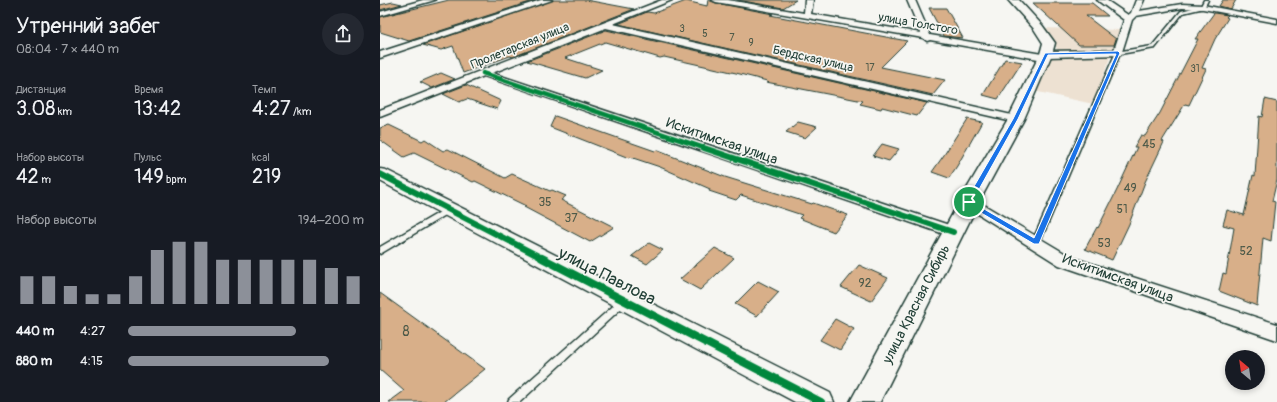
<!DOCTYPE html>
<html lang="ru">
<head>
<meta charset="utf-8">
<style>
  :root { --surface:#171b24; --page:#242831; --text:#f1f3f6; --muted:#9ea1a6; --accent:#8c9099 }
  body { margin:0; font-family:Pangolin,sans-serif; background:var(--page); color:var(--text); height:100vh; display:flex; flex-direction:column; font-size:15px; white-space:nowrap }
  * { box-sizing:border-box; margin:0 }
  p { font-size:13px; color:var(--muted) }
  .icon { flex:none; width:22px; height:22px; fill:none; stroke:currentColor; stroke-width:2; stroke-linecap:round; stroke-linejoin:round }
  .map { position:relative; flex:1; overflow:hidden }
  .details { display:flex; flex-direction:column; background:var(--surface); width:380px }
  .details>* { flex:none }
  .needle { width:26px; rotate:331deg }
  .tools { position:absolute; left:845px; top:350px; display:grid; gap:8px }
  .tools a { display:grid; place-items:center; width:40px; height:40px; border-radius:50%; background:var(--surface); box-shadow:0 2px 6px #0003; font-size:20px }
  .pin { position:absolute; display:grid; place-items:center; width:34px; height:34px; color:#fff; margin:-17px; border:2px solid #fff; border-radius:50%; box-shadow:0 1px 4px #0007 }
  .round { display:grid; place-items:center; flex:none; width:42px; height:42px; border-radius:21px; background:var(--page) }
  .overview { display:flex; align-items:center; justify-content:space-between; height:68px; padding:0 16px }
  h1 { font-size:22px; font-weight:600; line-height:30px }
  .stats { display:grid; grid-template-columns:repeat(3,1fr); gap:6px; height:68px; padding:4px 16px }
  .stats div { display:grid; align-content:center }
  .stats b { font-size:20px; font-weight:600 }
  .stats small { font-size:11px; font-weight:400 }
  .stats p { font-size:11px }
  .chart { height:112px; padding:8px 16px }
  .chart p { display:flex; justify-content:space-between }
  .chart svg { width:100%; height:72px; margin-top:4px; stroke:var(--accent); stroke-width:6 }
  ul { padding:0 16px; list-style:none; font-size:13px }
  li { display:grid; grid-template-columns:64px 48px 1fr; align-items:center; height:30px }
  li i { height:10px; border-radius:5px; background:var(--accent) }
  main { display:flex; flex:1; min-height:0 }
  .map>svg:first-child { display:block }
</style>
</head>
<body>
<main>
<section class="details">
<div class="overview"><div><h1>Утренний забег</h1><p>08:04 · 7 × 440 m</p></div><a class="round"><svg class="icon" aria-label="share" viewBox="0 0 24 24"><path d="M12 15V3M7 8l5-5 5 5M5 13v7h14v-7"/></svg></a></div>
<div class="stats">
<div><p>Дистанция</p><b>3.08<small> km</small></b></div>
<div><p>Время</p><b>13:42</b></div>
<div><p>Темп</p><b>4:27<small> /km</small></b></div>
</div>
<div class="stats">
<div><p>Набор высоты</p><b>42<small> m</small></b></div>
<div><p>Пульс</p><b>149<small> bpm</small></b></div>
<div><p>kcal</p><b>219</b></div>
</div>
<div class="chart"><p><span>Набор высоты</span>194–200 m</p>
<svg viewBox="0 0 160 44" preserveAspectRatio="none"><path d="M5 44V27M15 44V27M25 44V33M35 44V38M45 44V38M55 44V27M65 44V11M75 44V6M85 44V6M95 44V17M105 44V17M115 44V17M125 44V17M135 44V17M145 44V22M155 44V27"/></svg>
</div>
<ul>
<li><b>440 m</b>4:27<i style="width:71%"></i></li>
<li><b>880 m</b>4:15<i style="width:85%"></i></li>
</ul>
</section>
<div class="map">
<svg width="897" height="402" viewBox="0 0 897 402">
  <rect width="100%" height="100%" fill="#f6f6f2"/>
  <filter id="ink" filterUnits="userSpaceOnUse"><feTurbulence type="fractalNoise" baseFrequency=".025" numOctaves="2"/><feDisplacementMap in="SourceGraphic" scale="8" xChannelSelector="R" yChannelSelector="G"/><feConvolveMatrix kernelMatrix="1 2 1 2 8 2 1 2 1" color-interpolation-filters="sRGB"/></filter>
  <g filter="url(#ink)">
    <!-- built -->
    <path fill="#ede1d2" d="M661,28L740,30L713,104L654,91L677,48Z"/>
    <!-- building -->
    <g fill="#d8af89" stroke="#1f3d34">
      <path d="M69,0H156L29,41L0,32V17Z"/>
      <path d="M173,0H206L254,9L133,57L130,56L83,73L73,46L61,50L43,45Z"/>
      <path d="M328,0L336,3L393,14L390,15L527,41L501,67L565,80L553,95L238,24L267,12L274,13L306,1L327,6Z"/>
      <path d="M357,0H416L403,8Z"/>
      <path d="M843,0H856L851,9L839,6Z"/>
      <path d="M13,2L22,4L0,10V5Z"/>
      <path d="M653,3H712L728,16H706L736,39L734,45H699Z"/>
      <path d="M549,8H566L583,38L564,36Z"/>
      <path d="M834,13L848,15L846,17L848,18L835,39L822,68L826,69L809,105L805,104L782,141L784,142L765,182L749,224L732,260L705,249L717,227L718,228L737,190L757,147H754L761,135L765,136L780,113L818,39H815Z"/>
      <path d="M226,30L547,103L537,116L502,107L501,109L480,104L483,101L386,82L387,81L356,73L284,57L280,58L225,42L185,58L222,70L205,78L147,61Z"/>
      <path d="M625,59L642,62L618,99L603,95Z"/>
      <path d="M61,73L75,79L52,88L40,82Z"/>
      <path d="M86,85L121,101L117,109L87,99L79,102L63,94Z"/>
      <path d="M885,99L897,102V180L892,201L895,202L891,241L883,238L877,306L839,291L843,273L846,274L854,228L843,225L847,210L864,215L873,175L875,176L879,116L882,117Z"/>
      <path d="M175,116L275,151L276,150L345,177L432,204L433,203L468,215L454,232L419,218L422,215L361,195L356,200L329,191L330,189L280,167L250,157L249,158L170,127Z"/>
      <path d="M587,119L602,122L577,166L569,178L552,172L564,155Z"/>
      <path d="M418,122L437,127L425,138L406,132Z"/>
      <path d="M9,125L42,141L45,139L63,151L68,149L125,178L132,174L170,191L172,190L186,196L181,200L234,227L210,242L144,207L146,206L95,181L93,182L34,153L24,157L0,140V128Z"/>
      <path d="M502,144L519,149L509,161L493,156Z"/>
      <path d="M269,243L283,250L267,264L252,256Z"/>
      <path d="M335,248L354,258L320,290L300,279Z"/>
      <path d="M479,265L508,278L491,301L461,287Z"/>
      <path d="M378,281L399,292L377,316L355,304Z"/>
      <path d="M0,293L105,369L64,402H9L24,391L0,370Z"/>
      <path d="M455,319L474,329L460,350L440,340Z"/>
    </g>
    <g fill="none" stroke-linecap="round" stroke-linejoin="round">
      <defs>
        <g id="service">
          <path d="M824,0H828L824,8L803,13L775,48L740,54L660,242L659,244H653L652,242L736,52L772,46L801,11L821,6Z"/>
          <path d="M67,208H70L74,210L0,254V247Z"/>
          <path d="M244,298L247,299L248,301L247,303L140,402H128L129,399L241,299Z"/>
        </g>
        <g id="minor">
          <path d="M43,0H55L0,16V12Z"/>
          <path d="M161,0H172L0,58V52Z"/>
          <path d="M282,0H292L233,24L636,116L642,119L636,122L226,28L112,73L578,228L581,232L578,236L573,237L104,76L0,117V110Z"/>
          <path d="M332,0H348L424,13L425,0H433L431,14L541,33L527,0H535L550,35L662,54L666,51L734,50L744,20L717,0H726L748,15L751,13L756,0H764L759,11L802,4L823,5L897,19V23L823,9L802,8L756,16L752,20L741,55L668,57L667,59L664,60L550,40L547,41L543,38L336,2Z"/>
          <path d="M589,198L594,199L691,257L897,324V340L679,265L584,205L582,202L584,199Z"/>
        </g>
        <path id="tertiary" d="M0,169L6,170L450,393L454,402H415L0,181Z"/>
        <path id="secondary" d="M628,0H639L662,25L675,43L672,54L644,119L599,202L500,402H470L579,202L628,119L660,54L663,43L654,29Z"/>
      </defs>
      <!-- service casing -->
      <use href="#service" stroke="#1f3d34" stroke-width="3"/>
      <!-- minor casing -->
      <use href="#minor" stroke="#1f3d34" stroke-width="3"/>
      <!-- tertiary casing -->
      <use href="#tertiary" stroke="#1f3d34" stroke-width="3"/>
      <!-- secondary casing -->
      <use href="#secondary" stroke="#1f3d34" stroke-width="3"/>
      <!-- service -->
      <use href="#service" fill="#f6f6f2" fill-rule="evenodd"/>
      <!-- minor -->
      <use href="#minor" fill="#f6f6f2" fill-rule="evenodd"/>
      <!-- tertiary -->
      <use href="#tertiary" fill="#f6f6f2" fill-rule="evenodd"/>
      <!-- secondary -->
      <use href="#secondary" fill="#f6f6f2" fill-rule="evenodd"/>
      <defs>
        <path id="cycleway-far2" d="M103,73L327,149"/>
        <g id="cycleway-far1">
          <path d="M324,148L573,232"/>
          <path d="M0,174L164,259"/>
        </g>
        <path id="cycleway" d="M162,258L441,402"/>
      </defs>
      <!-- cycleway-far2 casing -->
      <use href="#cycleway-far2" stroke="#f6f6f2" stroke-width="6"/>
      <!-- cycleway-far1 casing -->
      <use href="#cycleway-far1" stroke="#f6f6f2" stroke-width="8"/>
      <!-- cycleway casing -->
      <use href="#cycleway" stroke="#f6f6f2" stroke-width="10"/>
      <!-- cycleway-far2 -->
      <use href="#cycleway-far2" stroke="#00873e" stroke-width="4.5"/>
      <!-- cycleway-far1 -->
      <use href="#cycleway-far1" stroke="#00873e" stroke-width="6"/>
      <!-- cycleway -->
      <use href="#cycleway" stroke="#00873e" stroke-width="8"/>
    </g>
  </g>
  <!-- route -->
  <path fill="#1a73e8" stroke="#fff" fill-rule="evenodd" d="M738,51L740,53L659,244H654L586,204L585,202L633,119L665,53ZM736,54L654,238L592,202L638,119L668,55Z"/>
  <g text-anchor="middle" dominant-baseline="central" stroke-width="3.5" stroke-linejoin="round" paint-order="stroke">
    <!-- far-number labels -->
    <g font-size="10" fill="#4d5a49">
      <text x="302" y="29">3</text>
      <text x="325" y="34">5</text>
      <text x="352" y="38">7</text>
      <text x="371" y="43">9</text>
      <text x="490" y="68">17</text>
      <text x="815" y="69">31</text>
    </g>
    <!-- far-street labels -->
    <g font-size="12" fill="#1f3d34" stroke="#f6f6f2">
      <text transform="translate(538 24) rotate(10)">улица Толстого</text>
      <text transform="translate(140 46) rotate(-22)">Пролетарская улица</text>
      <text transform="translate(433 59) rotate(13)">Бердская улица</text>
    </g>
    <!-- number labels -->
    <g font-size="12" fill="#4d5a49">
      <text x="769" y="144">45</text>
      <text x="750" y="188">49</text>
      <text x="165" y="202">35</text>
      <text x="742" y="209">51</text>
      <text x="191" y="218">37</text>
      <text x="724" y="243">53</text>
      <text x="866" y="251">52</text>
      <text x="485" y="283">92</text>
    </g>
    <!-- street labels -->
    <g font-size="14" fill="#1f3d34" stroke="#f6f6f2">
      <text transform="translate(342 141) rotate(19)">Искитимская улица</text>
      <text transform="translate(738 278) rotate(20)">Искитимская улица</text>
      <text transform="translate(536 304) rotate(-63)">улица Красная Сибирь</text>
    </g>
    <!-- near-number labels -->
    <g font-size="14" fill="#4d5a49">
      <text x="26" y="331">8</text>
    </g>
    <!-- near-street labels -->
    <g font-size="17" fill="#1f3d34" stroke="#f6f6f2">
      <text transform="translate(227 276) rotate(27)">улица Павлова</text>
    </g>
  </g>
</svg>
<div class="tools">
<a><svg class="needle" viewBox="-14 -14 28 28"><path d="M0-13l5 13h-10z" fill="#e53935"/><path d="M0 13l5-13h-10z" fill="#9ea1a6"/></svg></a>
</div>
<div class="pin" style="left:589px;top:202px;background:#1e9e55"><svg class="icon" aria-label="arrive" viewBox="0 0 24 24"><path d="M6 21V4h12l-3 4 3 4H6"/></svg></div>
</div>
</main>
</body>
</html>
